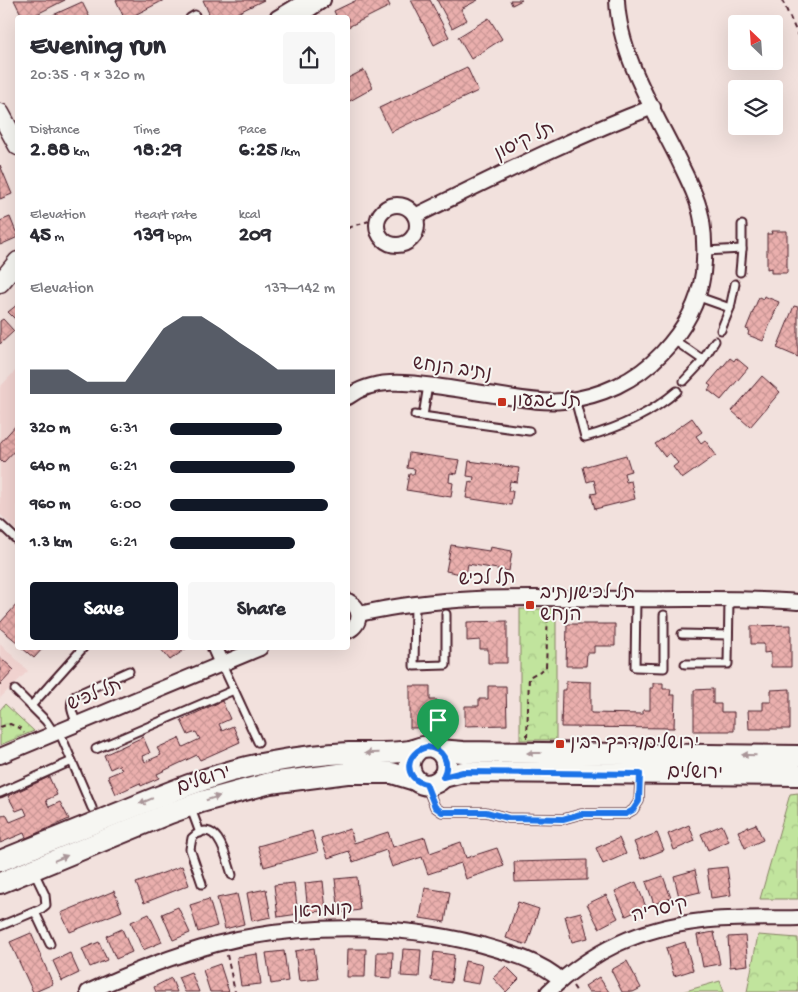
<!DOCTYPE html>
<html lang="en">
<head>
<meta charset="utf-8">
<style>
  :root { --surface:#fff; --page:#f7f7f7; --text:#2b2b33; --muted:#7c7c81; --accent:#111827 }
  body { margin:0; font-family:"Gochi Hand","Playpen Sans Hebrew",sans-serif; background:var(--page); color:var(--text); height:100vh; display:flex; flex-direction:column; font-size:19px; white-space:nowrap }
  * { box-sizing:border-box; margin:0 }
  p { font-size:16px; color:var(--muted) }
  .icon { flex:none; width:28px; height:28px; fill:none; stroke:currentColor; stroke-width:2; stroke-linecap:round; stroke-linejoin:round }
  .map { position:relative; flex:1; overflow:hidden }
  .sheet { position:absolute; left:15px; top:15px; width:335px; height:635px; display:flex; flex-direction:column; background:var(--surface); border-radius:5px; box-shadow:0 5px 20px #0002 }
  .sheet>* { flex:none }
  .needle { width:32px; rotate:335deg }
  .buttons { position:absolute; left:728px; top:15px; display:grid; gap:10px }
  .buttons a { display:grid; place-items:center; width:55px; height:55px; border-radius:5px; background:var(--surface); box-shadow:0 5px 20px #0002; font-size:25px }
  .pin { position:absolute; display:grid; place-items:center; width:42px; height:42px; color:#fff; margin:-51px -21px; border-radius:50% 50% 50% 0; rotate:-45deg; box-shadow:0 0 5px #0007 }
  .pin .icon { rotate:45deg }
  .round { display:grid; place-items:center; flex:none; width:52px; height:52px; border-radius:5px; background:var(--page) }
  .head { display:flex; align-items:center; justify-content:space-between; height:85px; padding:0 15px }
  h1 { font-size:28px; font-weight:800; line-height:38px }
  .stats { display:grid; grid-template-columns:repeat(3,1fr); gap:8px; height:85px; padding:5px 15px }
  .stats div { display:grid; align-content:center }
  .stats b { font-size:21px; font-weight:800 }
  .stats small { font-size:14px; font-weight:400 }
  .stats p { font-size:14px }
  .chart { height:140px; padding:10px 15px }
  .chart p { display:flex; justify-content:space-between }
  .chart svg { width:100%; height:90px; margin-top:5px; fill:var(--accent); opacity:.7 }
  .action { display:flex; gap:10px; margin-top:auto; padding:10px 15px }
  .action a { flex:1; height:58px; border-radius:5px; background:var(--accent); color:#fff; font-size:20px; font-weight:800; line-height:58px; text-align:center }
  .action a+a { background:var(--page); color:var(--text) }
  ul { padding:0 15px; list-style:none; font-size:16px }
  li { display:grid; grid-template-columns:80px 60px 1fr; align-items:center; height:38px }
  li i { height:12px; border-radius:6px; background:var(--accent) }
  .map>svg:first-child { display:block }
</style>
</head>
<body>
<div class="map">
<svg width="798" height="992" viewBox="0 0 798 992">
  <defs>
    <pattern id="park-crowns" width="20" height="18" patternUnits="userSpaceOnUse" patternTransform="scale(1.25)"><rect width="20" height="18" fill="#c1e49d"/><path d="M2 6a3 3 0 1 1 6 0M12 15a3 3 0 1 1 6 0" fill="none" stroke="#a7c387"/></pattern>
    <pattern id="building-cross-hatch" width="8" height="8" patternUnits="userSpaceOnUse" patternTransform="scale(1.25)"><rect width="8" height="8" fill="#eaafad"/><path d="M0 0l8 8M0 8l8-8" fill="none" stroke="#ca9695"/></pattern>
  </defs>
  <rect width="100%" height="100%" fill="#f2e1dd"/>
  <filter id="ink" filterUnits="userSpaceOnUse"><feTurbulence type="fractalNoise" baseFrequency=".02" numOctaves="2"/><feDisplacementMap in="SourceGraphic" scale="10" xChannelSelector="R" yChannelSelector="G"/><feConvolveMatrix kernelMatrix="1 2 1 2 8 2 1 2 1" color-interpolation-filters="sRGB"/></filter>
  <g filter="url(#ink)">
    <!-- built -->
    <g fill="#f0d2cf">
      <path d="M17,369V531L0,514V387Z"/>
      <path d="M0,643L28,671L0,698Z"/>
    </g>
    <!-- park -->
    <g fill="url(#park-crowns)" stroke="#868264">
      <rect x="520" y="609" width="36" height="131"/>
      <path d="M5,704L34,731L0,745V710Z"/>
      <path d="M798,793V899H760L790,794Z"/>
      <path d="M758,935L798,938V992H747Z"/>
    </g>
    <!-- pitch -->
    <path fill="#c1e49d" stroke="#868264" d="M720,981L724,992H682Z"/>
    <!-- building -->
    <g fill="url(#building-cross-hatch)" stroke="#4a1f2b">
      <path d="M14,0H65L29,18H23Z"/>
      <path d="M116,0H164L129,18H124Z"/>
      <path d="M203,0H264L227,18H211Z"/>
      <path d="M357,0H387L390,6L348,27V18H337L334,11Z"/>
      <path d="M411,0H430L449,37L434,45Z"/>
      <path d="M437,0H478L461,9L467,20L452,28Z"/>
      <path d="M510,0H522L512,5Z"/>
      <path d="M82,2L90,18H54L53,15Z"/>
      <path d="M489,18L502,39L471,59L458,37Z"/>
      <path d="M467,67L478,91L391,132L379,108Z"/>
      <path d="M364,70L373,88L348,102V78Z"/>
      <path d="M0,165L12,194L0,199Z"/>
      <path d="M10,217L18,237L0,245V221Z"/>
      <path d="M771,231H787V273H771V268L767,269V234H772Z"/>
      <path d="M764,296L779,302L763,341L748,335L749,330L746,329L759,297L763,299Z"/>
      <path d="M18,304V322L8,312Z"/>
      <path d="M794,306L798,307V357L777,348Z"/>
      <path d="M3,319L14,331L0,344V321Z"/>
      <path d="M730,358L734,361L736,358L748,368L721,400L708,390L711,386L708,384Z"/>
      <path d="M762,376L780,392L750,427L732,411Z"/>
      <path d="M692,418L702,432L696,436L701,443L705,440L716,455L682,479L673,467L678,463L670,453L665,457L655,444Z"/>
      <path d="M18,423V447L3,463L0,460V443Z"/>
      <path d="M409,453L460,460L457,474L450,473L449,482L453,483L451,497L406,490L409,474H414L415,469L407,468Z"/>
      <path d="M626,455L631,471L624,473L626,482L631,481L635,499L595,509L591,494L597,493L594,480L587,482L583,467Z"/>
      <path d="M469,461L519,468L517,482L510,481L508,491H513L511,505L466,498L469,482L473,483L474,477L467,476Z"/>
      <path d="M451,545L489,551L490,547L512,551L509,571L468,564L466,575L446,571Z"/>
      <path d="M18,603V643L0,628V623Z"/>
      <path d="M507,621V663H488V649H480V640L467,641V622Z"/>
      <path d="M567,624H615V646H594V653H587L586,666H566Z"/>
      <path d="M791,625V667H771V652L764,653V644H751V626Z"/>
      <path d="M22,648H43L34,658Z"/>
      <path d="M160,648H187L170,660Z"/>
      <path d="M0,657L14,670L0,685Z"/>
      <path d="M566,681L591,682V713L643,714V710H650V688H653V683H663V689H671L670,695H675L674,728L561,727L562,690H566Z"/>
      <path d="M410,686H430V700H437V709L450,708V727L410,728Z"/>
      <path d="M488,686H506L507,725L465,726V706H479V699H488Z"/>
      <path d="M713,689V704H721V712H734V731H694V690Z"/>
      <path d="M790,689V729H749L748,710H763V702H771V690Z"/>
      <path d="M222,701L230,719L219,724L222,731L233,726L240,742L200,760L197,755L157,774L159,778L141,786L140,783L116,794L108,776L122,770L119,765L110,769L104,755L143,737L150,753L142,756L145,762L161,755L157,748L179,738L183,747L200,739L196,732L188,735L181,720Z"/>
      <path d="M49,777L57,795L46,800L49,807L60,802L69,819L26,838L24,833L0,843V817L6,814L10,822L27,815L24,808L16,811L8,796Z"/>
      <path d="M756,824L763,840L745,848L738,831Z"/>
      <path d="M689,825L695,841L674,850L668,834Z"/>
      <path d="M722,825L729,841L708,850L701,834Z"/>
      <path d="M350,829L354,843L388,832L393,847L425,837L430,853L461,842L466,858L497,848L504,866L466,879L461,863L428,874L422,857L392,867L386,850L353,862L349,851L328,858L321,838Z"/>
      <path d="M312,831L318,852L264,867L258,846Z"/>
      <path d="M657,833L664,850L641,859L634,842Z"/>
      <path d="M619,838L626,854L603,864L596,848Z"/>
      <path d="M587,860V880L515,882L514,862Z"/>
      <path d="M182,866L189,885L144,903L136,883Z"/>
      <path d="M727,867L731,895L711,898L707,869Z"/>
      <path d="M695,870L700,892L679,897L674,876Z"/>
      <path d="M663,876L671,898L654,904L646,882Z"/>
      <path d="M357,877L360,910L339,913L335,879Z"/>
      <path d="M323,881L326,911L308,912L305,883Z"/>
      <path d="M636,882L646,907L626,916L615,891Z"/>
      <path d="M294,883L298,914L278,917L274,885Z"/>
      <path d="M425,888L450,892L445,922L420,918Z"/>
      <path d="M266,889L271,917L252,921L247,893Z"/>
      <path d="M114,891L122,911L70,932L61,913Z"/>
      <path d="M237,894L244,924L225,929L217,898Z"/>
      <path d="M606,895L618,918L599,928L587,904Z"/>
      <path d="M209,899L217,926L198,932L190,905Z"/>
      <path d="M518,902L539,909L527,945L506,938Z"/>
      <path d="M178,907L190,933L173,940L162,914Z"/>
      <path d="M581,912L588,938L572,942L565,916Z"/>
      <path d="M149,914L162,942L143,950L131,922Z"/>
      <path d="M122,929L132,952L116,959L106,936Z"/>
      <path d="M714,932L720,964L703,967L697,935Z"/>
      <path d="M31,933L53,984L35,992H33L10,942Z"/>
      <path d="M745,936L748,965L730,967L728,937Z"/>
      <path d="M99,942L107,960L90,967L82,949Z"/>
      <path d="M685,942L693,970L674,976L666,948Z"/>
      <path d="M314,948L318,979L299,981L295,951Z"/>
      <path d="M348,949H366L365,977H347Z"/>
      <path d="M403,949L421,950L419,977L401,976Z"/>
      <path d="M284,951L288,981L271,984L266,953Z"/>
      <path d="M377,952H393L392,978L376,977Z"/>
      <path d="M434,952L454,955L451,983L431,980Z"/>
      <path d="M70,953L79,973L62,981L53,961Z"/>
      <path d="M257,954L261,984L241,986L237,957Z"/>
      <path d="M465,961L483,965L479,984L461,981Z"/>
      <path d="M627,961L641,988L633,992H622L611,970Z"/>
      <path d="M220,964L229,992H210L203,970Z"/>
      <path d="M506,966L519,979L506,992L493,978Z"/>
      <path d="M191,972L199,992H185L178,977Z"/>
      <path d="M599,977L609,992H589L585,986Z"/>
      <path d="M171,978L177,992H156L154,987Z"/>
    </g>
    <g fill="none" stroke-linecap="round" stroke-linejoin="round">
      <defs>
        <g id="service">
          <path d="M190,18L195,15"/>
          <path d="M705,251L742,249"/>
          <path d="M740,272L742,249V225"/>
          <path d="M696,296L730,308"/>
          <path d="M721,330L730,308L735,284"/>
          <path d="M674,340L703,360"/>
          <path d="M684,381L701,363L715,341"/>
          <path d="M575,399L585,437C619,428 650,414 677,391"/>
          <path d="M415,415L529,431"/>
          <path d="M423,416L428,385"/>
          <path d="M0,524L18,541"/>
          <path d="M636,599L635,667L664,668V615"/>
          <path d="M415,604L414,666L446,665V614"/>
          <path d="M682,634L728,635"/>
          <path d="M222,664L258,742"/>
          <path d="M685,664H728L729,600"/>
          <path d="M15,690L46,721L54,733"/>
          <path d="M31,706L83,648"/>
          <path d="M77,724C73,714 67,704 76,695L129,671"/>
          <path d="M59,731L92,808"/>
          <path d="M96,749L234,690"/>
          <path d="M427,787L435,807L442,812H486L508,818L563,819L581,814H626L633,810L639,801L640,776"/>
          <path d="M0,793L72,761"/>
          <path d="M190,806L200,833"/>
          <path d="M202,884L190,849L192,838C217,814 227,859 232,875"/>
          <path d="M35,912L50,944"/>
          <path d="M0,926L41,909L46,905L45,895L34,872"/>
        </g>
        <g id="minor">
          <path d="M301,15L323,0"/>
          <path d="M277,18L307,0"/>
          <circle cx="397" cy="225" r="20"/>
          <path d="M415,216C493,178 571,138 653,107"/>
          <path d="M348,397C373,378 406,382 435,386C457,389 480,393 502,396C522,399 543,403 563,401C600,397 636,381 662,353C683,331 699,303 703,273C705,255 705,239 702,221C699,200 688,180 679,161C655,112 619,55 617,0"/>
          <path d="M348,601C362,608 362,624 348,631"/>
          <path d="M359,614C448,593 540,598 631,599C686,600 743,597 798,602"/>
          <path d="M215,648L222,664"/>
          <path d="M0,756L260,648"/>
          <path d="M88,992C129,973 172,956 216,944C297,923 397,923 478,944C506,952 539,960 561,980"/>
          <path d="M548,992C593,950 640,928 702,921C733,917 767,919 798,918"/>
        </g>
        <g id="tertiary">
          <path d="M0,113L18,146"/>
          <path d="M0,283L18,261"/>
        </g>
        <g id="secondary">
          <path d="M439,750L463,752L798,756"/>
          <path d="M443,777L463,772L798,775"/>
          <path d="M0,861C42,844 84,827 126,810C172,791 218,772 266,763C293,758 322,754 349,753C369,753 390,754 410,751C417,749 425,745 432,747C448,751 452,774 437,782C415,794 398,763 420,748"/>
          <path d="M0,883L170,813L201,802L270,783L347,773H392L415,780"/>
        </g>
      </defs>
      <!-- service casing -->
      <use href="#service" stroke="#4a1f2b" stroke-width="11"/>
      <!-- minor casing -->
      <use href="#minor" stroke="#4a1f2b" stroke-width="18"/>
      <!-- tertiary casing -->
      <use href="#tertiary" stroke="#4a1f2b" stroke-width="21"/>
      <!-- secondary casing -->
      <use href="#secondary" stroke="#4a1f2b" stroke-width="24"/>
      <!-- path -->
      <g stroke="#4a1f2b" stroke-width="2" stroke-dasharray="5 4" stroke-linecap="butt">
        <path d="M782,0L798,35"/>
        <path d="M348,228L378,218"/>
        <path d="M0,727L10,724L20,728L24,733"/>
        <path d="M527,738L529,677L546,668L548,610"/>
        <path d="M227,955L235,992"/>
        <path d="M573,986L577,992"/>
      </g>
      <!-- service -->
      <use href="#service" stroke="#f6f6f2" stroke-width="7"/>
      <!-- minor -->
      <use href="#minor" stroke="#f6f6f2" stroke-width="14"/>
      <!-- tertiary -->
      <use href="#tertiary" stroke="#f6f6f2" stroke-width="18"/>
      <!-- secondary -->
      <use href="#secondary" stroke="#f6f6f2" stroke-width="20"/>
    </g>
    <!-- one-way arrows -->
    <defs><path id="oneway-solid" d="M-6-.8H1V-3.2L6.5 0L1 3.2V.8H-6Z" transform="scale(1.25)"/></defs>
    <g fill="#a99598">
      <use href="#oneway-solid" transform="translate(372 753) rotate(179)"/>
      <use href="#oneway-solid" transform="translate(534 753) rotate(-180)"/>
      <use href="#oneway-solid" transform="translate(749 755) rotate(-179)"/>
      <use href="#oneway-solid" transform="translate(213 798) rotate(-17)"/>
      <use href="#oneway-solid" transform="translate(146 801) rotate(158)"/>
      <use href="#oneway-solid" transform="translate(61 858) rotate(-22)"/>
    </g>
  </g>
  <g fill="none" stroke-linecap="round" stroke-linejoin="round" filter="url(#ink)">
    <defs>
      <path id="route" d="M427,747C443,749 451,762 443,777L463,772L640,774L639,801L633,810L626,814H581L563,819L508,818L486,812H442L435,807L426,784C402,779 405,752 427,747Z"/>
    </defs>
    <!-- route casing -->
    <use href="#route" stroke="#fff" stroke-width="10"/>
    <!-- route -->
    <use href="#route" stroke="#1a73e8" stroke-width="6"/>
  </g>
  <!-- markers -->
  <g fill="#c8321e" stroke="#f6f6f2" stroke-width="2">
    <rect x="497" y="397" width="10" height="10" rx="2.5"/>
    <rect x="525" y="600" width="10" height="10" rx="2.5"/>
    <rect x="555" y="739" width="10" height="10" rx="2.5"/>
  </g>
  <g text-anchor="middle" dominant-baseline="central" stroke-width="4" stroke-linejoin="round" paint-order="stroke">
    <!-- street labels -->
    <g font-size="19" fill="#4a1f2b" stroke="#f6f6f2">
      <text transform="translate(525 142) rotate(-26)">תל קיסון</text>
      <text transform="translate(452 370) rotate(8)">נתיב הנחש</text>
      <text transform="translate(487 580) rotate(-2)">תל לכיש</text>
      <text transform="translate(95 696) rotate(-22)">תל לכיש</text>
      <text transform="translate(695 774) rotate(1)">ירושלים</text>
      <text transform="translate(204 781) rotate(-18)">ירושלים</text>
      <text transform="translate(660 911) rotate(-14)">קיסריה</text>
      <text transform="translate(323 912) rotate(-3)">קומראן</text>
    </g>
    <!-- poi labels -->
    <g font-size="19" fill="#4a1f2b" stroke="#f6f6f2" text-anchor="start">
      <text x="512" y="402">תל גבעון</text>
      <text x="540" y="594">תל לכיש/נתיב<tspan x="540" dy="22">הנחש</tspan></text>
      <text x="570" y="744">ירושלים/דרך רבין</text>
    </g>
  </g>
</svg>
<div class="buttons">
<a><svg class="needle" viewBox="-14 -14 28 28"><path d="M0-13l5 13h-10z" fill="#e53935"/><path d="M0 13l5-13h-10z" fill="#7c7c81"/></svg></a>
<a><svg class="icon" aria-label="layers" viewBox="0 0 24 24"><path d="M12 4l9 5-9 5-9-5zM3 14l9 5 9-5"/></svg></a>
</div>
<div class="pin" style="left:438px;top:750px;background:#1e9e55"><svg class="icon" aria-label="arrive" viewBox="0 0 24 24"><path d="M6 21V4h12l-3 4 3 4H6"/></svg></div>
<section class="sheet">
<div class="head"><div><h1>Evening run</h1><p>20:35 · 9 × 320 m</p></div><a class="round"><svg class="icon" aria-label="share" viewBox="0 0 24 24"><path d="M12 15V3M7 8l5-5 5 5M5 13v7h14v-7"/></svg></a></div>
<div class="stats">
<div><p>Distance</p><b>2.88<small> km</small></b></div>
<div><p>Time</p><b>18:29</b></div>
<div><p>Pace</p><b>6:25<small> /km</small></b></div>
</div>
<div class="stats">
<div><p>Elevation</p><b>45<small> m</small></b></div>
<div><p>Heart rate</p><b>139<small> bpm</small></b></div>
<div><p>kcal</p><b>209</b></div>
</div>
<div class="chart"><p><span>Elevation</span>137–142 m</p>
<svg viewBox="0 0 160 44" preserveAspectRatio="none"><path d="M0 44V32L10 32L20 32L30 38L40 38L50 38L60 25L70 12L80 6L90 6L100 12L110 19L120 25L130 32L140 32L150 32L160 32V44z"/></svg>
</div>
<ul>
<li><b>320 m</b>6:31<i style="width:68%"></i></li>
<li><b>640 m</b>6:21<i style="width:76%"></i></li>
<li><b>960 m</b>6:00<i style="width:96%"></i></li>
<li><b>1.3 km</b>6:21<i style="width:76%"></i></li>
</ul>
<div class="action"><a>Save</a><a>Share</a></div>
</section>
</div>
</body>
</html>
